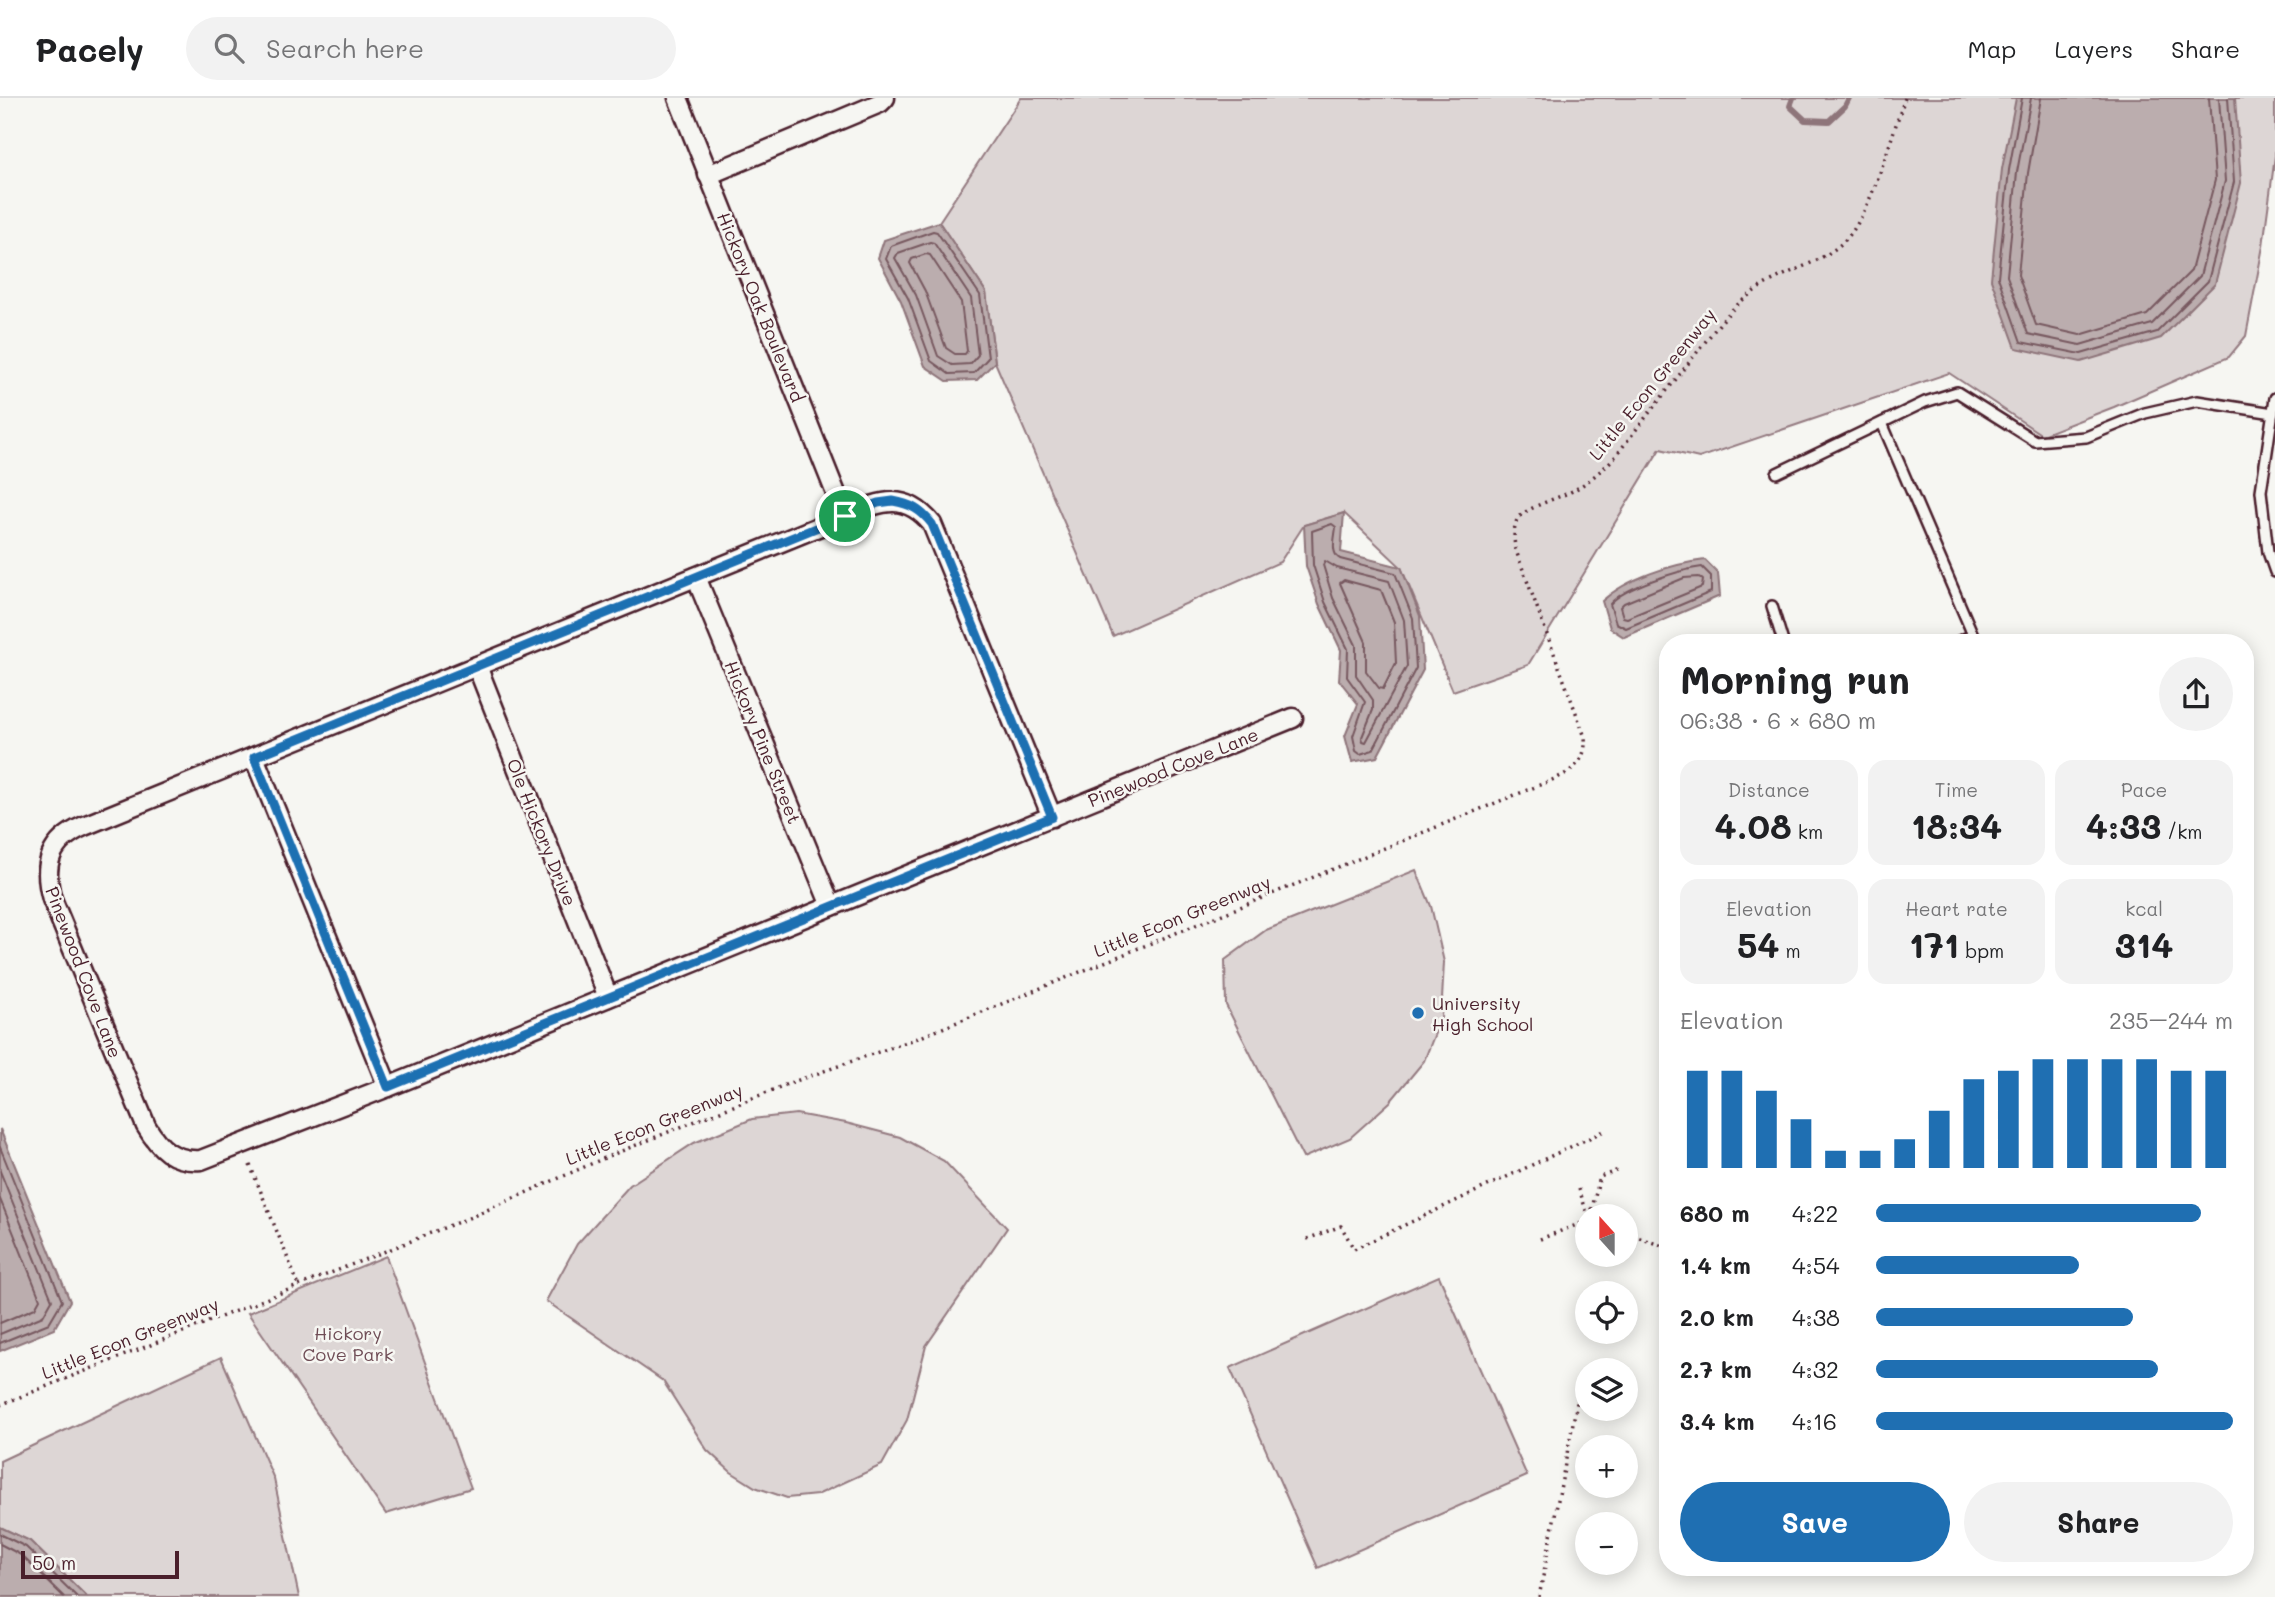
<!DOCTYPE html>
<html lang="en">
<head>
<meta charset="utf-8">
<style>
  :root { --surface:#fff; --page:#f2f2f2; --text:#202124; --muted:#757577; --line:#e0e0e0; --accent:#1f6fb2 }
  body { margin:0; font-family:Mali,sans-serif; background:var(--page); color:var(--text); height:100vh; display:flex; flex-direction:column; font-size:26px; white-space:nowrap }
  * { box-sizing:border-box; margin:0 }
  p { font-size:23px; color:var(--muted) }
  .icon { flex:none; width:38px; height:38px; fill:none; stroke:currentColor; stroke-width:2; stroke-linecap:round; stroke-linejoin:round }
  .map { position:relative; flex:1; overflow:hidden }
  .drawer { position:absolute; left:1659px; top:536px; width:595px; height:942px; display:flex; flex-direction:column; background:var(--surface); border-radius:28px; box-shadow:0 4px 18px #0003 }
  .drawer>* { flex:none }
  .needle { width:46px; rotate:339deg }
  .tools { position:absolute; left:1575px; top:1106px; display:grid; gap:14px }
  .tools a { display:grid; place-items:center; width:63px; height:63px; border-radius:50%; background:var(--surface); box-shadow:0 4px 18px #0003; font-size:35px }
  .scale { position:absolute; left:21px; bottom:18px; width:158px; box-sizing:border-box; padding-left:7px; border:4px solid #4a1f2b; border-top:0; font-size:19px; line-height:24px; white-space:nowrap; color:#4a1f2b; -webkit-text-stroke:5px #f6f6f2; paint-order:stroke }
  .pin { position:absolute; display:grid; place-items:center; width:60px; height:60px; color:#fff; margin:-30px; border:4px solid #fff; border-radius:50%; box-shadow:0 2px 7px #0007 }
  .round { display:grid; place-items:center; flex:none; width:74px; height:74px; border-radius:37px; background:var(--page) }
  .summary { display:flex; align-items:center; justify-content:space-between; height:119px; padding:0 21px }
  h1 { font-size:38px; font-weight:700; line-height:52px }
  .metrics { display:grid; grid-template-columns:repeat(3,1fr); gap:10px; height:119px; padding:7px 21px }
  .metrics div { display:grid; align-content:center; border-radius:18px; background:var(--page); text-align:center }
  .metrics b { font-size:35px; font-weight:700 }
  .metrics small { font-size:19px; font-weight:400 }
  .metrics p { font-size:19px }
  .chart { height:196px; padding:14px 21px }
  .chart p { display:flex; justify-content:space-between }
  .chart svg { width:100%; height:126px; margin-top:7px; stroke:var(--accent); stroke-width:6 }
  .button { display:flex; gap:14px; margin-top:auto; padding:14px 21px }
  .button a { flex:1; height:80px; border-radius:42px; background:var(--accent); color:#fff; font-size:28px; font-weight:700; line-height:80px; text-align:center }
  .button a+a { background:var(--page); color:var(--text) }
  ul { padding:0 21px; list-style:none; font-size:23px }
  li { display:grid; grid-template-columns:112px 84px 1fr; align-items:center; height:52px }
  li i { height:18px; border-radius:9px; background:var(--accent) }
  header { display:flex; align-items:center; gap:42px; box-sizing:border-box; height:98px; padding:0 35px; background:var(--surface); border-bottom:2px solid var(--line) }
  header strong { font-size:33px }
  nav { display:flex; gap:38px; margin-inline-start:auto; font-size:24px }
  .search { width:490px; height:63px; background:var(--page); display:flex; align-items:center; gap:18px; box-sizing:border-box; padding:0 24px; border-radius:38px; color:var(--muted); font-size:26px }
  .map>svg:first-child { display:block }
</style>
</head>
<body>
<header>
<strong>Pacely</strong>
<div class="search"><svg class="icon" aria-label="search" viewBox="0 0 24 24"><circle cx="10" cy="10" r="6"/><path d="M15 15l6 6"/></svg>Search here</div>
<nav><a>Map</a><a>Layers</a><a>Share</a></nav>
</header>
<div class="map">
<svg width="2275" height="1499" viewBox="0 0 2275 1499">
  <rect width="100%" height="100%" fill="#f6f6f2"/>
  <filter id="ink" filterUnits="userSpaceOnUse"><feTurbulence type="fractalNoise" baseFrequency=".0143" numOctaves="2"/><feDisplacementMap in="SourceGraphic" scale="14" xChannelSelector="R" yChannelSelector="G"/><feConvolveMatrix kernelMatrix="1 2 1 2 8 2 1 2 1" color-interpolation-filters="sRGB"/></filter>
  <g filter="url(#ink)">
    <!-- green -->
    <g fill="#ddd6d5" stroke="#947a80" stroke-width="2">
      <path d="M1021,0H2275V58L2263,148L2246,238L2229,259L2114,309L2042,337L1949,275L1699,360L1660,351L1528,567L1453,593L1401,469L1344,415L1304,427L1280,464L1113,538L995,264L986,194L939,124Z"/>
      <path d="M1416,772L1431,808L1444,864L1441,920L1424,963L1390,1004L1350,1040L1303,1060L1226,907L1225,862L1266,832Z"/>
      <path d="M796,1016L846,1025L900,1039L944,1063L1007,1130L926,1248L907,1322L882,1367L817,1397L787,1400L755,1389L731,1374L707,1352L663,1283L546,1203L577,1146L630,1087L694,1045L752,1021Z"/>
      <path d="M386,1158L471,1390L386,1416L248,1215Z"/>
      <path d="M1439,1178L1527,1378L1318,1470L1230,1270Z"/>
      <path d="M221,1259L274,1381L299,1499H87L30,1443L0,1429V1363Z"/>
    </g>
    <!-- water -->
    <g fill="#bbadae" stroke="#8e747a" stroke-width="2">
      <path d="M2016,0H2235L2241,85L2215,186L2161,240L2081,264L2016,250L1991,181L2002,71Z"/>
      <path d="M939,124L986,194L995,264L977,282L947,283L925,268L901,203L878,160L884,142Z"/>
      <path d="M1344,415L1341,454L1401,469L1420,518L1423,572L1377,659L1352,664L1345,638L1358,606L1339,582L1341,552L1319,506L1306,468L1304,427Z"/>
      <path d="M1705,462L1718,475L1720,498L1624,539L1610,530L1602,503C1627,480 1672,466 1705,462Z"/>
      <path d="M0,1031L70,1203L54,1231L0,1253Z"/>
      <path d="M0,1429L30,1443L87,1499H0Z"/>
    </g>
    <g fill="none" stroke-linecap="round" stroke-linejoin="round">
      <!-- shore -->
      <g stroke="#77585f" stroke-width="2">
        <path d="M2022,0L2009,72L1998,179L2021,244L2081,256L2157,234L2208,183L2234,84L2228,0"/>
        <path d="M2031,0L2017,74L2007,178L2028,236L2080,247L2152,226L2200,178L2225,83L2219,0"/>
        <path d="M2041,0L2028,75L2018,177L2036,227L2080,237L2147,217L2191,173L2215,82L2209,0"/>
        <path d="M933,133L937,134L980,197L988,260L974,275L949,276L931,263L908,200L886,161L891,148Z"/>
        <path d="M930,144L934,145L971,200L978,257L970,266L952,267L938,258L916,197L895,160L898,155Z"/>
        <path d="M926,156L930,157L961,204L967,253L965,256H955L946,250L925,193L910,165L912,161Z"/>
        <path d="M1332,426L1336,429C1335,440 1330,455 1340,461L1395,475L1413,520L1416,570L1373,652L1360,656L1356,653L1353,638L1365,604L1347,579L1348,551L1325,504L1313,467L1312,433Z"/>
        <path d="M1325,463L1337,470L1389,483L1404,522L1407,568L1366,644L1363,643L1362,639L1373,612V602L1356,577V547L1333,500L1323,467Z"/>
        <path d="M1702,469L1711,478V494L1626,530L1616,525L1610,506C1624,489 1680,472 1702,469Z"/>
        <path d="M1699,479L1703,482L1702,489L1627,520L1623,519L1620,509L1624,505L1684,480Z"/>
        <path d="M1344,482L1381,492L1394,524L1396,565L1383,591L1379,590L1366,573V544L1340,485Z"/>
        <path d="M0,1049L62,1203L49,1225L0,1245"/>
        <path d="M0,1073L52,1202L43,1218L0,1236"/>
        <path d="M0,1101L40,1201L35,1210L0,1225"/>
        <path d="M0,1436L26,1449L77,1499"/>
        <path d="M0,1446L21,1457L64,1499"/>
      </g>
      <!-- stream -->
      <path stroke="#8e747a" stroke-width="6" d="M1793,0L1790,8L1805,22L1829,23L1845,8L1849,0"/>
      <defs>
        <g id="lane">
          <path d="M2275,300L2261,393L2268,454L2275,474"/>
          <path d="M1882,325L1973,537L1957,544"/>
          <path d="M1777,375L1925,304L1957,294L2035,343L2086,339L2145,315L2197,303L2273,315"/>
          <path d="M1772,508L1783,544"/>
        </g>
        <g id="street">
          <path d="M678,0L845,418"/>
          <path d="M708,77L880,5L885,0"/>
          <path d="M696,479L831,808"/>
          <path d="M477,568L608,899"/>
          <path d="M254,659L388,989"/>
          <path d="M1052,719L932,426C904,392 880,404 845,418L84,728C50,743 42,766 52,801L146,1028C159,1050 173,1064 201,1062L388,989L1293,620"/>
        </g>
      </defs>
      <!-- lane casing -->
      <use href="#lane" stroke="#4a1f2b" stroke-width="14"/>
      <!-- street casing -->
      <use href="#street" stroke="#4a1f2b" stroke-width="23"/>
      <!-- path -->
      <g stroke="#4a1f2b" stroke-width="3.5" stroke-dasharray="2 5" stroke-linecap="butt">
        <path d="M250,1067L299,1188"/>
        <path d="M1579,1091L1588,1118"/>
        <path d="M1590,1118L1600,1079L1621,1071"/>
        <path d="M1626,1135L1668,1150"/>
        <path d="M1307,1141L1341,1128L1354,1151L1604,1033"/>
        <path d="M1540,1141L1587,1123"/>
        <path d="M0,1307L471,1119L609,1058L790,985L918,940L1552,682C1572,674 1587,663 1585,639L1515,450C1514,441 1513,430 1517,422C1526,408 1561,400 1576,391C1591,382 1603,371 1615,359C1640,326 1666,294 1691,262C1709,240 1725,215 1748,198C1779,172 1827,168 1852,134C1875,101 1891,39 1905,0"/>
        <path d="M1539,1499L1581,1284"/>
      </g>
      <!-- lane -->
      <use href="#lane" stroke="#f6f6f2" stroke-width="9"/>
      <!-- street -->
      <use href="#street" stroke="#f6f6f2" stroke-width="18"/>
    </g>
  </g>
  <g fill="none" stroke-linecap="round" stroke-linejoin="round" filter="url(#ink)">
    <defs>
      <path id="route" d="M893,403C911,406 921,412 932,426L1052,719L388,989L254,659L845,418L878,405Z"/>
    </defs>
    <!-- route casing -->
    <use href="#route" stroke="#fff" stroke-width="14"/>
    <!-- route -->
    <use href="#route" stroke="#1f6fb2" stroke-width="9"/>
  </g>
  <!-- markers -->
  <circle fill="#1f6fb2" stroke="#f6f6f2" stroke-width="2.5" cx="1418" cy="915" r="7"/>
  <g text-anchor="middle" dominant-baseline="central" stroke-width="5" stroke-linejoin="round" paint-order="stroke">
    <!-- street labels -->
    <g font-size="18" fill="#4a1f2b" stroke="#f6f6f2">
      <text transform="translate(761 209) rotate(68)">Hickory Oak Boulevard</text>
      <text transform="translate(1652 286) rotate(-51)">Little Econ Greenway</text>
      <text transform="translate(763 644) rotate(68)">Hickory Pine Street</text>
      <text transform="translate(1173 669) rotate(-22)">Pinewood Cove Lane</text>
      <text transform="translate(542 734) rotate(68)">Ole Hickory Drive</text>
      <text transform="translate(1182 818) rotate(-22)">Little Econ Greenway</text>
      <text transform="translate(84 874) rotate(69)">Pinewood Cove Lane</text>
      <text transform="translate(654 1026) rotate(-22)">Little Econ Greenway</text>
      <text transform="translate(130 1240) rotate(-22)">Little Econ Greenway</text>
    </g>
    <!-- poi labels -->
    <g font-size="18" fill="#4a1f2b" stroke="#f6f6f2" text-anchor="start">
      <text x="1432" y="905">University<tspan x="1432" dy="21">High School</tspan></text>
    </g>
    <!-- park labels -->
    <g font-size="18" fill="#6f4d56" stroke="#f6f6f2">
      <text x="348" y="1235">Hickory<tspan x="348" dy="21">Cove Park</tspan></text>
    </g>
  </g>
</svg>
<div class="tools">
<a><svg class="needle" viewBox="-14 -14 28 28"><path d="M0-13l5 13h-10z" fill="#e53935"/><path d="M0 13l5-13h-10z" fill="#757577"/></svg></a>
<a><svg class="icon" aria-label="locate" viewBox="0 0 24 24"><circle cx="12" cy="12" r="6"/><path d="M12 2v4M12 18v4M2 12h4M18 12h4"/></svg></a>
<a><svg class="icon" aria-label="layers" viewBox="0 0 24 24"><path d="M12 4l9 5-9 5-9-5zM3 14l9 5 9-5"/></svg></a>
<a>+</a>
<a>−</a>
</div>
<div class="scale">50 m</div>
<div class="pin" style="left:845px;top:418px;background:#1e9e55"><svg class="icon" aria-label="arrive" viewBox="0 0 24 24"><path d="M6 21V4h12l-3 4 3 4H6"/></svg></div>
<section class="drawer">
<div class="summary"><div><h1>Morning run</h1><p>06:38 · 6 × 680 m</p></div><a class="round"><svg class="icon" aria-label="share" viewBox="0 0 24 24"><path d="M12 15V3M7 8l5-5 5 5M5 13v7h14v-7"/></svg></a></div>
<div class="metrics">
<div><p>Distance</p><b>4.08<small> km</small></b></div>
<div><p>Time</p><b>18:34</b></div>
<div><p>Pace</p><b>4:33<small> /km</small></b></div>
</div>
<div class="metrics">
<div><p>Elevation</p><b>54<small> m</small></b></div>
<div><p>Heart rate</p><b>171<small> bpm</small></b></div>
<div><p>kcal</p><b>314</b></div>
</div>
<div class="chart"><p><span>Elevation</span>235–244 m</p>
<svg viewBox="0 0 160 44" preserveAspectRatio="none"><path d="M5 44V10M15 44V10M25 44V17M35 44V27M45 44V38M55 44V38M65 44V34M75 44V24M85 44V13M95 44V10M105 44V6M115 44V6M125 44V6M135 44V6M145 44V10M155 44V10"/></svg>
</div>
<ul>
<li><b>680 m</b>4:22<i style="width:91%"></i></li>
<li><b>1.4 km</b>4:54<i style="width:57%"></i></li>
<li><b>2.0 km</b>4:38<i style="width:72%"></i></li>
<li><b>2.7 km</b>4:32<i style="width:79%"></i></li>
<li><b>3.4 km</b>4:16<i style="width:100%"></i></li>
</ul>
<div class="button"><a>Save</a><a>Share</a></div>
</section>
</div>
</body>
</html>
